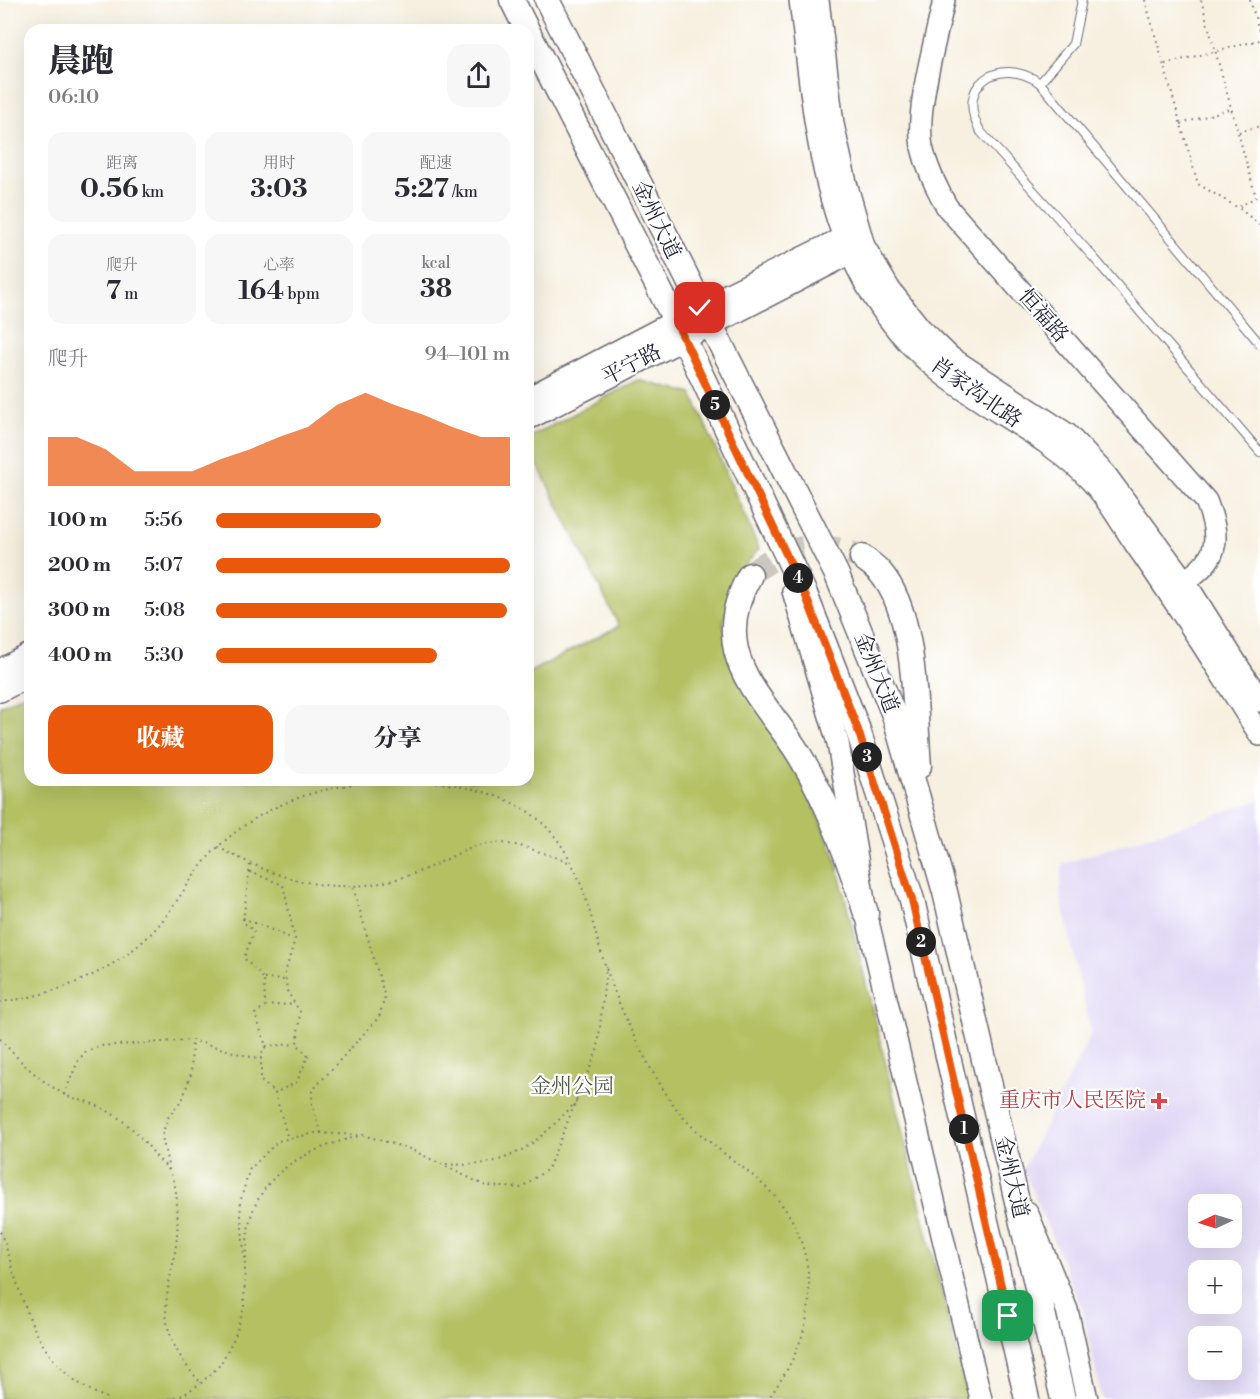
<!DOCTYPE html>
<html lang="zh">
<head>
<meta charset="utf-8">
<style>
  :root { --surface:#fff; --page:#f7f7f7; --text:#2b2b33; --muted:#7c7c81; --accent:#ea580c }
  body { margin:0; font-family:"Libre Bodoni","Noto Serif SC",serif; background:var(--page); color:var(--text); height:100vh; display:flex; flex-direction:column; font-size:22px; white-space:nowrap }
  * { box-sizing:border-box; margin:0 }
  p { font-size:20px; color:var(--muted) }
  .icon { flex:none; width:33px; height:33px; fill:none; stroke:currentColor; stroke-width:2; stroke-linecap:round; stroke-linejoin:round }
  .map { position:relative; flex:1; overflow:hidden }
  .drawer { position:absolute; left:24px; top:24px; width:510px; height:762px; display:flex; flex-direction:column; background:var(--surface); border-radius:18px; box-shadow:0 6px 24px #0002 }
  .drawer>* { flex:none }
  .needle { width:39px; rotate:266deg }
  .buttons { position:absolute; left:1188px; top:1194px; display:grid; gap:12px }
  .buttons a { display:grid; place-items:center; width:54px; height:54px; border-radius:12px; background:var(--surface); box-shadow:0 6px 24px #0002; font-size:30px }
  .pin { position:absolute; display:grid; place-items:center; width:51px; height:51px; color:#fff; margin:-26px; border-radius:12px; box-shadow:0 3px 9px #0006 }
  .km { position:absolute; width:30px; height:30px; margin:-15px; border-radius:50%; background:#222; color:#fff; font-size:16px; line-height:30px; text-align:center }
  .round { display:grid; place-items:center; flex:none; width:63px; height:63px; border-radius:18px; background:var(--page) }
  .head { display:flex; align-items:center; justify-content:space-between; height:102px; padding:0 24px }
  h1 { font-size:33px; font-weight:800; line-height:45px }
  .stats { display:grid; grid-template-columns:repeat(3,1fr); gap:9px; height:102px; padding:6px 24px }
  .stats div { display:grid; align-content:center; border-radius:15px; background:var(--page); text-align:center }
  .stats b { font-size:26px; font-weight:800 }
  .stats small { font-size:16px; font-weight:400 }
  .stats p { font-size:16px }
  .chart { height:168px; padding:12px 24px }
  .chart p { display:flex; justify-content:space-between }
  .chart svg { width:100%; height:108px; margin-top:6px; fill:var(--accent); opacity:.7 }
  .primary-button { display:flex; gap:12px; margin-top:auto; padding:12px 24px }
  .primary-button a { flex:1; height:69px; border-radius:18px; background:var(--accent); color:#fff; font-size:24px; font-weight:800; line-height:69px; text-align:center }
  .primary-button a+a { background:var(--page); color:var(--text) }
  ul { padding:0 24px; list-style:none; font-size:20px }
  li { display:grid; grid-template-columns:96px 72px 1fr; align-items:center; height:45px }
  li i { height:15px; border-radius:8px; background:var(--accent) }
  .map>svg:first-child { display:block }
</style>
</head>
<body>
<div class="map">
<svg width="1260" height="1399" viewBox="0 0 1260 1399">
  <rect width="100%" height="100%" fill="#fff"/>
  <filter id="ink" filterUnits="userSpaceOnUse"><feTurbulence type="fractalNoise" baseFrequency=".0167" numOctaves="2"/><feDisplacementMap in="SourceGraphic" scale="12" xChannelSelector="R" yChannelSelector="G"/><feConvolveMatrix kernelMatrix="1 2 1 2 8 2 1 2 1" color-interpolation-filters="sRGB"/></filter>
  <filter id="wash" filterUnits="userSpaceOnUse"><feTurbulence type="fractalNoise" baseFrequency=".008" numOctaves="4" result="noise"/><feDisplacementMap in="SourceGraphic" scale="24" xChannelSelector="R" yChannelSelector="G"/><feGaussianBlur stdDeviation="1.35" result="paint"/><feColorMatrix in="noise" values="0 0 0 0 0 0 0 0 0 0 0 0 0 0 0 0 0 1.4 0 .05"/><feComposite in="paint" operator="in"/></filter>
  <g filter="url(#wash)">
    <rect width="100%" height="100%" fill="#f7f0e0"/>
    <!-- built -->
    <path fill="#dfd5f5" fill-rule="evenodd" d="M1260,800V1399H1102L1082,1308L1023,1169L1091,1033L1060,894L1062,864ZM1198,1204H1232V1238H1198ZM1198,1270H1232V1304H1198ZM1198,1336H1232V1370H1198Z"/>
    <!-- green -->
    <path fill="#b4c062" stroke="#6b714e" stroke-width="1.5" d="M638,380L692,394L759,549L737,574L723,625L793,759L834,853L968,1399H0V706L30,691V780H528V673L619,626L528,446V438Z"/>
  </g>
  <g filter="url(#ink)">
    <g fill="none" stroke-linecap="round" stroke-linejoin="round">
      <!-- primary-tunnel -->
      <path stroke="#ccc7bf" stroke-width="24" stroke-dasharray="24 12" stroke-linecap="butt" d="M750,575C786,545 817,539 862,557"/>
      <defs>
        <g id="lane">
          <path d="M1040,83L1073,44L1082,0"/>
          <path d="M1260,344L1040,83C998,54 953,87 981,132L1094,258L1260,452"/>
        </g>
        <g id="secondary">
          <path d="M800,0C817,137 822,276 939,371C988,411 1048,435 1092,482C1109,500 1122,525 1136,545C1180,607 1219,671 1260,735"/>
          <path d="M818,0L833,124L846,183L864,246L890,290L920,328L950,357L1067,434L1105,474L1185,582L1260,701"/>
          <path d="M944,0C936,39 915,110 922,147C927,169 936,187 947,207L1206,501C1225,548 1214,562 1175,588"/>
          <path d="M528,398L700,308L855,232"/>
          <path d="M528,419L861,248"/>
          <path d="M793,591L838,743L866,913L981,1399"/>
          <path d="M0,670L30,654"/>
          <path d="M0,691L30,676"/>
          <path d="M1027,1212L1067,1310L1087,1399"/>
        </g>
        <g id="primary">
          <path d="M512,0L527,30"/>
          <path d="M547,0L837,575L894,715L945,892L1063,1399"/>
          <path d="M528,32L676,322L805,594L858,730L912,900L1027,1399"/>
          <path d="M862,557C868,562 875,566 880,572C918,616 914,710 919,766"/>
          <path d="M750,575C737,598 730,623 736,650C745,689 780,722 800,756C830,805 848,859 866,913"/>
        </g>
      </defs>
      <!-- lane casing -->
      <use href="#lane" stroke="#6d6a75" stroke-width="10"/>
      <!-- secondary casing -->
      <use href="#secondary" stroke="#6d6a75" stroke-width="24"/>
      <!-- primary casing -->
      <use href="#primary" stroke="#6d6a75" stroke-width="27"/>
      <!-- path -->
      <g stroke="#6d6a75" stroke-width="2" stroke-dasharray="1.5 4.5" stroke-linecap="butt">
        <path d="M1145,0L1198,184L1240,209L1260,225"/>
        <path d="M1201,0L1256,197L1237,208"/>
        <path d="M1250,0L1260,34"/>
        <path d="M1165,64L1260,40"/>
        <path d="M1181,124L1232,108"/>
        <path d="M1239,132L1260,126"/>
        <path d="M419,780C465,786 519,794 551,832C584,870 590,919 605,965C621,1013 644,1062 673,1104C707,1154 776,1175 798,1233C822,1296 806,1347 768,1399"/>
        <path d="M218,847C289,886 351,901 428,868C449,859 476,841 501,843C525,845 548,855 571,863"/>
        <path d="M250,865L243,922L254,931L244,958L264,979L265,1006L255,1014L266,1046L261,1054V1081L275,1093L288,1139"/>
        <path d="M250,872L283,885L295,939L285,973L287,991L300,1012L297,1044L308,1056L297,1082L275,1093"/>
        <path d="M243,918L293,939"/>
        <path d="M264,979L285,980"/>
        <path d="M0,1002C61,995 129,966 166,916C184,892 197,867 218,847C270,798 334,782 403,780"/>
        <path d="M265,1006L295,1004"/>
        <path d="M0,1039C19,1060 37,1079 62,1093C69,1098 79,1099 88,1102C117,1113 137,1130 155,1155C159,1161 166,1165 170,1172C175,1182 177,1195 177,1207C183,1284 136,1312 201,1383"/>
        <path d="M266,1046L296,1044"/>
        <path d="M64,1095L78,1061L86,1051L101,1046L192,1040L261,1060"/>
        <path d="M321,1133L312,1104V1091L379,1017L385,997L353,887"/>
        <path d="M446,1164C510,1169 534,1146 577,1101"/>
        <path d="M169,1170L162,1136L167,1119L183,1098L191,1074L192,1040"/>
        <path d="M0,1232C6,1244 9,1258 13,1271C32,1330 47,1374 109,1399"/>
        <path d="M246,1258C247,1246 247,1232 250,1220C264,1168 312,1148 359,1136"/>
        <path d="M169,1399L183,1395L201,1383L220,1365L235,1336L244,1308L245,1266L240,1203L249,1170L278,1141L315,1133L363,1135L410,1149L486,1186L520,1188L548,1169L598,1048L606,966"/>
      </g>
      <!-- lane -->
      <use href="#lane" stroke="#fff" stroke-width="8"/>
      <!-- secondary -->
      <use href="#secondary" stroke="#fff" stroke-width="21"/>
      <!-- primary -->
      <use href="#primary" stroke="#fff" stroke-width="24"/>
    </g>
  </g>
  <g fill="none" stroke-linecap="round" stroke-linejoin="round" filter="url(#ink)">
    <defs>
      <path id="route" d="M700,308L676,322L805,594L858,730L912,900L1008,1316"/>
    </defs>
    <!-- route casing -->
    <use href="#route" stroke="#fff" stroke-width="12"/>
    <!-- route -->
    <use href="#route" stroke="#ea580c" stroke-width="8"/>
  </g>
  <!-- markers -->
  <path fill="#e0444e" stroke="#fff" stroke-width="2" d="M1156 1092h6v6h6v6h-6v6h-6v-6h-6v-6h6z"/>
  <g text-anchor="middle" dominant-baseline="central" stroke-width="4.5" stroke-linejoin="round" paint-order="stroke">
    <!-- street labels -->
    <g font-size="21" fill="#22223b" stroke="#fff">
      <text transform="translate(656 220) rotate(64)">金州大道</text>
      <text transform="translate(1043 316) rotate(49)">恒福路</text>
      <text transform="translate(632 365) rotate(-27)">平宁路</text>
      <text transform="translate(976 393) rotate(35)">肖家沟北路</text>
      <text transform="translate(876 673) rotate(68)">金州大道</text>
      <text transform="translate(1011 1177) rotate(77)">金州大道</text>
    </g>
    <!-- park labels -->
    <g font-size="21" fill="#555949" stroke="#fff">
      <text x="572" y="1087">金州公园</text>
    </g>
    <!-- health labels -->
    <g font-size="21" fill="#be3a42" stroke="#fff" text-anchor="end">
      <text x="1146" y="1101">重庆市人民医院</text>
    </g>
  </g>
</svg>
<div class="buttons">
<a><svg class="needle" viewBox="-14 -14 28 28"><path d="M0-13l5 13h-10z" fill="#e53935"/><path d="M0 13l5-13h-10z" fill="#7c7c81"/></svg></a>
<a>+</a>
<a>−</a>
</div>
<div class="pin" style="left:1008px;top:1316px;background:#1e9e55"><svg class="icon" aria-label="arrive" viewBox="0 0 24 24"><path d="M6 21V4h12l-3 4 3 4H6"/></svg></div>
<div class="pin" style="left:700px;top:308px;background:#d93025"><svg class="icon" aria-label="check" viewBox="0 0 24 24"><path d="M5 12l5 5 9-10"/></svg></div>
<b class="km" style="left:964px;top:1129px">1</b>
<b class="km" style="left:921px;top:942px">2</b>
<b class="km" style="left:867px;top:757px">3</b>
<b class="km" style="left:798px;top:578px">4</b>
<b class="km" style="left:715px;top:405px">5</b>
<section class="drawer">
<div class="head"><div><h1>晨跑</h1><p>06:10</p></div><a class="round"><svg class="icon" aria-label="share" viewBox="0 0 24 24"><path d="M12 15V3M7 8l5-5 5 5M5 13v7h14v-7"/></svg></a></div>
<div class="stats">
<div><p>距离</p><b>0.56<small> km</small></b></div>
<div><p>用时</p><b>3:03</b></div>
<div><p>配速</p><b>5:27<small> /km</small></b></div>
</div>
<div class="stats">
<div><p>爬升</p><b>7<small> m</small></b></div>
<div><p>心率</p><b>164<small> bpm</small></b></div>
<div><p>kcal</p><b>38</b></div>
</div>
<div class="chart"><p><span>爬升</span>94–101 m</p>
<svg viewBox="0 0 160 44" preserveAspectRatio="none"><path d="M0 44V24L10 24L20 29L30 38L40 38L50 38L60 33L70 29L80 24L90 20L100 11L110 6L120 11L130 15L140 20L150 24L160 24V44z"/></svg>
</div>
<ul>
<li><b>100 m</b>5:56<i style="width:56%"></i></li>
<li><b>200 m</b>5:07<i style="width:100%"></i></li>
<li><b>300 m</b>5:08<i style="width:99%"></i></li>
<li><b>400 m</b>5:30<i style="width:75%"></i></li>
</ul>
<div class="primary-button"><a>收藏</a><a>分享</a></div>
</section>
</div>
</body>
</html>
